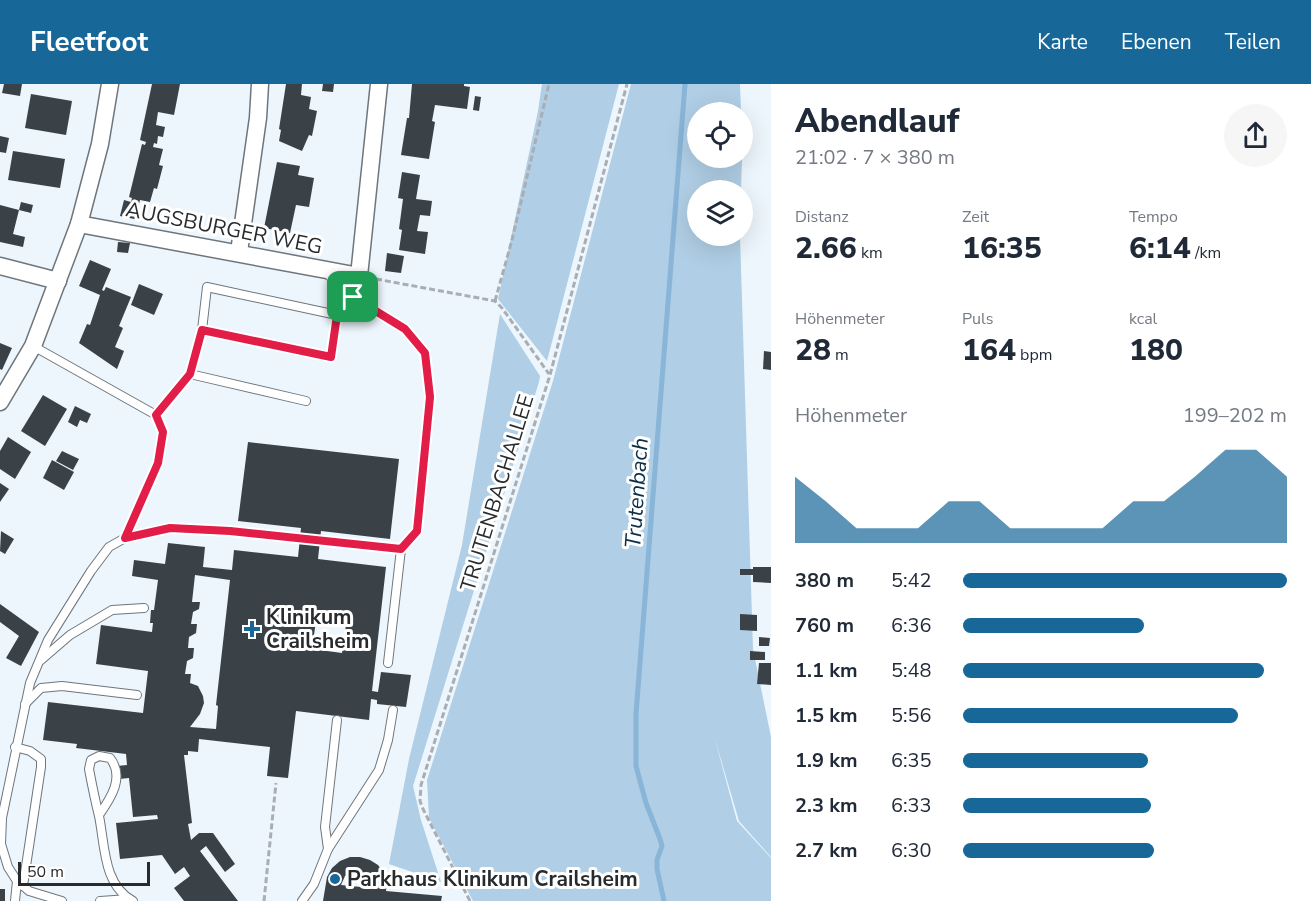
<!DOCTYPE html>
<html lang="de">
<head>
<meta charset="utf-8">
<style>
  :root { --surface:#fff; --page:#f6f6f7; --text:#1f2937; --muted:#747a83; --accent:#176799 }
  body { margin:0; font-family:"Nunito Sans",sans-serif; background:var(--page); color:var(--text); height:100vh; display:flex; flex-direction:column; font-size:22px; white-space:nowrap }
  * { box-sizing:border-box; margin:0 }
  p { font-size:20px; color:var(--muted) }
  .icon { flex:none; width:33px; height:33px; fill:none; stroke:currentColor; stroke-width:2; stroke-linecap:round; stroke-linejoin:round }
  .map { position:relative; flex:1; overflow:hidden }
  .details { display:flex; flex-direction:column; background:var(--surface); width:540px }
  .details>* { flex:none }
  .controls { position:absolute; left:687px; top:18px; display:grid; gap:12px }
  .controls a { display:grid; place-items:center; width:66px; height:66px; border-radius:50%; background:var(--surface); box-shadow:0 6px 24px #0002; font-size:30px }
  .scale { position:absolute; left:18px; bottom:15px; width:132px; box-sizing:border-box; padding-left:6px; border:3px solid #282b2d; border-top:0; font-size:16px; line-height:21px; white-space:nowrap; color:#282b2d; -webkit-text-stroke:4px #fff; paint-order:stroke }
  .pin { position:absolute; display:grid; place-items:center; width:51px; height:51px; color:#fff; margin:-26px; border-radius:12px; box-shadow:0 3px 9px #0006 }
  .round { display:grid; place-items:center; flex:none; width:63px; height:63px; border-radius:32px; background:var(--page) }
  .overview { display:flex; align-items:center; justify-content:space-between; height:102px; padding:0 24px }
  h1 { font-size:33px; font-weight:800; line-height:45px }
  .metrics { display:grid; grid-template-columns:repeat(3,1fr); gap:9px; height:102px; padding:6px 24px }
  .metrics div { display:grid; align-content:center }
  .metrics b { font-size:30px; font-weight:800 }
  .metrics small { font-size:16px; font-weight:400 }
  .metrics p { font-size:16px }
  .chart { height:168px; padding:12px 24px }
  .chart p { display:flex; justify-content:space-between }
  .chart svg { width:100%; height:108px; margin-top:6px; fill:var(--accent); opacity:.7 }
  ul { padding:0 24px; list-style:none; font-size:20px }
  li { display:grid; grid-template-columns:96px 72px 1fr; align-items:center; height:45px }
  li i { height:15px; border-radius:8px; background:var(--accent) }
  header { display:flex; align-items:center; gap:36px; box-sizing:border-box; height:84px; padding:0 30px; background:var(--accent); color:#fff }
  header strong { font-size:28px }
  nav { display:flex; gap:33px; margin-inline-start:auto; font-size:21px }
  main { display:flex; flex:1; min-height:0 }
  .map>svg:first-child { display:block }
</style>
</head>
<body>
<header>
<strong>Fleetfoot</strong>
<nav><a>Karte</a><a>Ebenen</a><a>Teilen</a></nav>
</header>
<main>
<div class="map">
<svg width="771" height="817" viewBox="0 0 771 817">
  <rect width="100%" height="100%" fill="#edf6fd"/>
  <!-- green -->
  <g fill="#b0cee5">
    <path d="M542,0H619L547,277L498,215L538,27Z"/>
    <path d="M631,0H740L741,28H698V74H742L741,106H698V152H740L753,565L771,653V773L739,737L714,652L737,737L771,774V817H473L429,734L427,696L553,297Z"/>
    <path d="M500,230L540,292L539,298L413,702L421,736L441,798L389,780L409,675L462,461Z"/>
  </g>
  <g fill="none" stroke-linecap="round" stroke-linejoin="round">
    <!-- stream -->
    <path stroke="#88b5d8" stroke-width="5" d="M664,817L657,785V776L662,762L660,755L646,719L636,682V630L685,0"/>
  </g>
  <!-- building -->
  <g fill="#3b4247" fill-rule="evenodd">
    <path d="M4,0H22L20,12L2,9Z"/>
    <path d="M152,0H180L174,31L158,28L156,41L165,43L163,53L158,52L157,60L154,59L153,63L163,65L159,81L163,82L157,105L154,104L150,118L140,116L137,127L146,129L144,137L120,132L124,116L131,118L132,114L129,113L142,60L145,61L146,58L140,56Z"/>
    <path d="M286,0H302L301,11L311,13L309,25L317,27L312,52L309,51L302,67L279,57L281,46L279,45Z"/>
    <path d="M323,0H334L333,8L322,7Z"/>
    <path d="M412,0H464V2L470,3L467,25L435,21L432,37L435,38L429,75L401,71L407,34H409Z"/>
    <path d="M31,10L72,17L66,51L25,44Z"/>
    <path d="M475,12L481,13L479,27L473,26Z"/>
    <path d="M0,52L9,54L6,69L0,68Z"/>
    <path d="M13,67L65,75L60,104L8,96Z"/>
    <path d="M277,78L300,82L298,91L314,94L309,123L296,121L290,149L264,144Z"/>
    <path d="M402,88L420,91L416,115L432,117L430,132L420,131L417,147L428,148L425,170L399,166L402,146L399,145L403,115L398,114Z"/>
    <path d="M21,118L33,121L31,129L19,126Z"/>
    <path d="M0,121L19,126L13,150L25,153L23,163L0,158Z"/>
    <path d="M118,158L130,159L128,169L117,168Z"/>
    <path d="M387,169L404,172L401,189L385,187Z"/>
    <path d="M90,176L111,185L102,206L104,207L106,203L131,213L119,242L123,244L115,263L124,267L117,285L79,259L87,240L90,241L100,211L79,202Z"/>
    <path d="M139,200L163,210L154,231L131,221Z"/>
    <path d="M0,259L12,264L2,286L0,285Z"/>
    <path d="M764,267L771,268V286L763,285Z"/>
    <path d="M43,311L67,325L45,362L21,347Z"/>
    <path d="M75,322L91,330L87,339L80,336L77,343L68,338Z"/>
    <path d="M8,353L31,368L15,395L0,385V367Z"/>
    <path d="M248,358L399,375L390,455L321,447L318,475L386,483L372,607L378,608L381,588L411,591L406,623L377,620V616L371,615L369,636L296,627L288,694L267,692L270,663L199,655L198,668L188,667V671H184L192,739L188,740L191,756L199,749H213L235,780L225,788L206,762L200,767L238,817H184L174,804L190,792L184,783L175,790L162,771L120,775L116,739L158,735L157,731L133,733L129,694L119,695L117,682L127,681L126,670L76,664L77,660L43,656L48,618L143,629L148,587L96,580L101,541L152,548L153,539H150L151,526H154L158,496L132,492L134,476L165,480L168,459L205,463L203,483L232,486L234,466L298,473L301,444L238,437ZM195,491L230,496L216,621L218,622L216,645L190,643L200,630L204,619L203,612L198,602L190,599L191,590H185L187,577L193,574L194,564H188L189,553L196,549L197,540H191L193,528L199,525L200,518H192ZM316,537L346,541L342,569L312,565Z"/>
    <path d="M62,367L79,375L73,386L56,377Z"/>
    <path d="M52,376L74,388L64,406L43,394Z"/>
    <path d="M0,399L9,405L0,418Z"/>
    <path d="M1,447L14,455L5,470L0,467Z"/>
    <path d="M753,483H771V499L753,498V491H740V485H753Z"/>
    <path d="M0,520L39,548L21,582L6,574L19,552L0,538Z"/>
    <path d="M740,530L757,531V547L740,546Z"/>
    <path d="M759,553L770,554L769,562H759Z"/>
    <path d="M750,567L765,568V576H750Z"/>
    <path d="M759,579H771V601L757,600Z"/>
    <path d="M350,773H360L370,776L378,781L384,789L387,799L386,807L442,812L441,817H323L327,793L332,784L340,777ZM353,787L366,790L369,794L371,804L341,801L345,792Z"/>
    <rect x="0" y="805" width="5" height="12"/>
  </g>
  <g fill="none" stroke-linecap="round" stroke-linejoin="round">
    <defs>
      <g id="service">
        <path d="M326,188L342,206L405,245L425,269L430,313L417,447L401,465L388,579"/>
        <path d="M202,246L207,203L337,231"/>
        <path d="M190,290L306,317"/>
        <path d="M156,331L190,290L202,246L331,273L337,231L353,213"/>
        <path d="M125,454L170,444L230,447L401,465"/>
        <path d="M41,576L70,551L112,526L144,524"/>
        <path d="M25,620L41,604L62,602L137,611"/>
        <path d="M15,663L30,667L41,675V683L23,802"/>
        <path d="M99,731C111,714 125,693 110,674L99,672L91,676L89,685C92,701 95,716 99,732C105,761 103,801 133,817"/>
        <path d="M328,765L379,686L388,656L393,626"/>
        <path d="M20,799L29,807L62,817"/>
        <path d="M15,817L17,797L8,783L1,760L2,734L30,599L48,556L91,487L109,463L125,454L158,379L163,348L156,331L33,262"/>
        <path d="M100,817L129,815"/>
        <path d="M302,817L314,800L328,765L325,743L337,636"/>
      </g>
      <g id="minor">
        <path d="M79,140L359,192L379,0"/>
        <path d="M239,168L258,34L260,0"/>
        <path d="M0,182L58,197"/>
        <path d="M0,318L33,262L79,140L100,60L110,0"/>
      </g>
    </defs>
    <!-- service casing -->
    <use href="#service" stroke="#6e767c" stroke-width="10"/>
    <!-- minor casing -->
    <use href="#minor" stroke="#6e767c" stroke-width="19"/>
    <!-- path -->
    <g stroke="#a8aeb4" stroke-width="3" stroke-dasharray="6 3" stroke-linecap="butt">
      <path d="M376,195L495,217L502,224L549,290"/>
      <path d="M495,217L512,156L549,0"/>
      <path d="M264,817L276,699"/>
      <path d="M470,817L423,725L420,717L421,701L550,291L627,0"/>
    </g>
    <!-- service -->
    <use href="#service" stroke="#fff" stroke-width="8"/>
    <!-- minor -->
    <use href="#minor" stroke="#fff" stroke-width="16"/>
  </g>
  <g fill="none" stroke-linecap="round" stroke-linejoin="round">
    <defs>
      <path id="route" d="M353,213L405,245L425,269L430,313L417,447L401,465L230,447L170,444L125,454L158,379L163,348L156,331L190,290L202,246L331,273L337,231Z"/>
    </defs>
    <!-- route casing -->
    <use href="#route" stroke="#fff" stroke-width="12"/>
    <!-- route -->
    <use href="#route" stroke="#e11d48" stroke-width="8"/>
  </g>
  <!-- markers -->
  <g fill="#176799" stroke="#fff" stroke-width="2">
    <path d="M249 536h6v6h6v6h-6v6h-6v-6h-6v-6h6z"/>
    <circle cx="335" cy="795" r="6"/>
  </g>
  <g text-anchor="middle" dominant-baseline="central" stroke-width="6" stroke-linejoin="round" paint-order="stroke">
    <!-- street labels -->
    <g font-size="21" fill="#282b2d" stroke="#fff">
      <text transform="translate(224 144) rotate(11)">AUGSBURGER WEG</text>
      <text transform="translate(497 409) rotate(-73)">TRUTENBACHALLEE</text>
    </g>
    <!-- poi labels -->
    <g font-size="21" font-weight="bold" fill="#282b2d" stroke="#fff" text-anchor="start">
      <text x="266" y="533">Klinikum<tspan x="266" dy="24">Crailsheim</tspan></text>
      <text x="347" y="795">Parkhaus Klinikum Crailsheim</text>
    </g>
    <!-- water labels -->
    <g font-size="22" font-style="italic" fill="#0b2f48" stroke="#fff">
      <text transform="translate(637 409) rotate(-86)">Trutenbach</text>
    </g>
  </g>
</svg>
<div class="controls">
<a><svg class="icon" aria-label="locate" viewBox="0 0 24 24"><circle cx="12" cy="12" r="6"/><path d="M12 2v4M12 18v4M2 12h4M18 12h4"/></svg></a>
<a><svg class="icon" aria-label="layers" viewBox="0 0 24 24"><path d="M12 4l9 5-9 5-9-5zM3 14l9 5 9-5"/></svg></a>
</div>
<div class="scale">50 m</div>
<div class="pin" style="left:353px;top:213px;background:#1e9e55"><svg class="icon" aria-label="arrive" viewBox="0 0 24 24"><path d="M6 21V4h12l-3 4 3 4H6"/></svg></div>
</div>
<section class="details">
<div class="overview"><div><h1>Abendlauf</h1><p>21:02 · 7 × 380 m</p></div><a class="round"><svg class="icon" aria-label="share" viewBox="0 0 24 24"><path d="M12 15V3M7 8l5-5 5 5M5 13v7h14v-7"/></svg></a></div>
<div class="metrics">
<div><p>Distanz</p><b>2.66<small> km</small></b></div>
<div><p>Zeit</p><b>16:35</b></div>
<div><p>Tempo</p><b>6:14<small> /km</small></b></div>
</div>
<div class="metrics">
<div><p>Höhenmeter</p><b>28<small> m</small></b></div>
<div><p>Puls</p><b>164<small> bpm</small></b></div>
<div><p>kcal</p><b>180</b></div>
</div>
<div class="chart"><p><span>Höhenmeter</span>199–202 m</p>
<svg viewBox="0 0 160 44" preserveAspectRatio="none"><path d="M0 44V17L10 27L20 38L30 38L40 38L50 27L60 27L70 38L80 38L90 38L100 38L110 27L120 27L130 17L140 6L150 6L160 17V44z"/></svg>
</div>
<ul>
<li><b>380 m</b>5:42<i style="width:100%"></i></li>
<li><b>760 m</b>6:36<i style="width:56%"></i></li>
<li><b>1.1 km</b>5:48<i style="width:93%"></i></li>
<li><b>1.5 km</b>5:56<i style="width:85%"></i></li>
<li><b>1.9 km</b>6:35<i style="width:57%"></i></li>
<li><b>2.3 km</b>6:33<i style="width:58%"></i></li>
<li><b>2.7 km</b>6:30<i style="width:59%"></i></li>
</ul>
</section>
</main>
</body>
</html>
